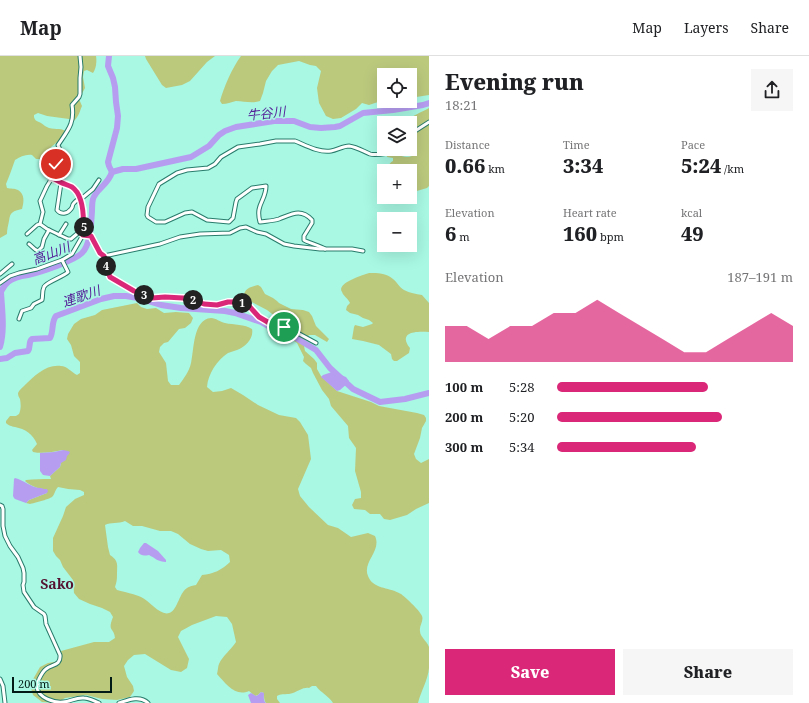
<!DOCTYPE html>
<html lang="en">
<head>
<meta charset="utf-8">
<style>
  :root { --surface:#fff; --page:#f6f6f6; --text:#202124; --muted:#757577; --line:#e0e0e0; --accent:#db2777 }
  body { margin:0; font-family:"Noto Serif","Noto Sans JP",serif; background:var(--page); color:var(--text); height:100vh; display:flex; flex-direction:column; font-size:15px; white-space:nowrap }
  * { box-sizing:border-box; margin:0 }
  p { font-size:13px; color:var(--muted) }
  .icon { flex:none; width:22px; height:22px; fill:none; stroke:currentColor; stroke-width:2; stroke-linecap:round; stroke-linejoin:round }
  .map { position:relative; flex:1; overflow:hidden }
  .sheet { display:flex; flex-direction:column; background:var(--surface); width:380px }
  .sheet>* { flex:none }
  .controls { position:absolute; left:377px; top:12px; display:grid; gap:8px }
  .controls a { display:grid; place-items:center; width:40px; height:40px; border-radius:0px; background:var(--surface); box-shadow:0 4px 16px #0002; font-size:20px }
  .scale { position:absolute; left:12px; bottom:10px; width:100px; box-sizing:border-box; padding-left:4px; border:2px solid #021a15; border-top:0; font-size:11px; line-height:14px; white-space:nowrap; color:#021a15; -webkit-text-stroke:3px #a8f8e4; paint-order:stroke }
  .pin { position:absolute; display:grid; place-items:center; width:34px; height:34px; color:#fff; margin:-17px; border:2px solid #fff; border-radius:50%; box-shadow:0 1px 4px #0007 }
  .km { position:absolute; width:20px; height:20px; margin:-10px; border-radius:50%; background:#222; color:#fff; font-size:11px; line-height:20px; text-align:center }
  .round { display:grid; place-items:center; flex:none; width:42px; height:42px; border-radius:0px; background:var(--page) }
  .overview { display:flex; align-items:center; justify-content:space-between; height:68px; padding:0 16px }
  h1 { font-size:22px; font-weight:800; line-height:30px }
  .stats { display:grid; grid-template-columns:repeat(3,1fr); gap:6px; height:68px; padding:4px 16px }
  .stats div { display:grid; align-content:center }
  .stats b { font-size:20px; font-weight:800 }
  .stats small { font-size:11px; font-weight:400 }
  .stats p { font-size:11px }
  .chart { height:112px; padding:8px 16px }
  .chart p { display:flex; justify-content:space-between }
  .chart svg { width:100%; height:72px; margin-top:4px; fill:var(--accent); opacity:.7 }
  .primary-button { display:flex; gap:8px; margin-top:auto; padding:8px 16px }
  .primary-button a { flex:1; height:46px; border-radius:0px; background:var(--accent); color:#fff; font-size:16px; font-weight:800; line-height:46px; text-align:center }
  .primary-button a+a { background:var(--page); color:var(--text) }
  ul { padding:0 16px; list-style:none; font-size:13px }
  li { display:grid; grid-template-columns:64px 48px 1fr; align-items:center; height:30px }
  li i { height:10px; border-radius:5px; background:var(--accent) }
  header { display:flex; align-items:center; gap:24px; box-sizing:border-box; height:56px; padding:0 20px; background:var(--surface); border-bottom:1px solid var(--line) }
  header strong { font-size:19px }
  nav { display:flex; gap:22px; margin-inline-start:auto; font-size:14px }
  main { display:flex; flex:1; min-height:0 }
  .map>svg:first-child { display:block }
</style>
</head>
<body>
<header>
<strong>Map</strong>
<nav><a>Map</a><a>Layers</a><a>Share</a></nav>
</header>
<main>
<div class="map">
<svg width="429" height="647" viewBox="0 0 429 647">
  <rect width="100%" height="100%" fill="#a8f8e4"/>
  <!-- green -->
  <g fill="#bbc97d" fill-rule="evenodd">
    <path d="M0,0H96C97,5 96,13 93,17L87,14L84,15L83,21L85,32L79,43L82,50C79,57 80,58 74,65L69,63L47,60L38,57L34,59V61C35,65 37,65 41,67C44,69 46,71 49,72C56,74 62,71 68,77C66,83 61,83 56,87C50,91 45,98 40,103H36L32,99C26,98 20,101 15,104L10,118L6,128L7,132C11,133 14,132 18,134C25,138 24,146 22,153C13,155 10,156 9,165C8,170 7,173 7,178L0,182Z"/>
    <path d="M145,0H215L207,6L190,25L182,29L166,32L162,29L146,3Z"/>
    <path d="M241,0H429V39L410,42V19H384V44L369,49L362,47L356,53L341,62L333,63L326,60L319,47L317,32L321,15L316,10L310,9L299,5L278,9L272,15L266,25L263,37L260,45C252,48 244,45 236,45C231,46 227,48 222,48L220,45C224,31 232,12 241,0Z"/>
    <path d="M429,52V130L427,132L410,137V115H391C388,110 388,108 393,105V102L387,101V98L390,95C397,98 404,103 412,100L415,95L414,81L410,78V67H406C411,59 421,57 429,52Z"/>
    <path d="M369,217C378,217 386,217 393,223C397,226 399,231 404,234C410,237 416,238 422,239L429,247V276C418,275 397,275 410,292L409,297L397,305H394L392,303L391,298L379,289L363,285L352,283L354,271L355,269L363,271L372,268L373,267L369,264L363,262L358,259L350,257L346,254L347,250L350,247C347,241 344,241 342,236C336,227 363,219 369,217Z"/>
    <path d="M258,229L261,231L265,238L273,242L277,245L279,247L291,253L303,254L309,256L312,260L316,270L329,283L327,286L315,279H309L305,284L304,290L305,295L314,303L317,307V313L321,320L337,335L371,346L379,350L417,357L424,359L426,362V365L422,372L420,382L414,398L416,403L421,407L429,403V447L416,453L407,459L390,464L384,463L380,458H370L365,454L354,453L352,449L355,443L361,442V436L355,415L356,392L349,382L348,370L331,350L329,343L322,334L313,317L311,312L306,308L303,305L304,301L297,287L291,283L279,278L274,275L273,271L276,261L267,254L244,242C243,233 250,231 258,229Z"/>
    <path d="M137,247L141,251L147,253L156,252L164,257L176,256L189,257L193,262L191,267L185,272L179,273L168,286L164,287L160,291L159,296L166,307L168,325L171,329H179C184,322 189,316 191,307C194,294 193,263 211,262C216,262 220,266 225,267C234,269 245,268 252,273C254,282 246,291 237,294C234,295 231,296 228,297C217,304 208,318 207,331L213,336L222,335L231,332L243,339L258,349L279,359L296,362L300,366L308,379L311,403L298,433L300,440L309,451L328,469L338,472L351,481L368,477L375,480C382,495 362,506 368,520C373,533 388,531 399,537C403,538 421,556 422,560C424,565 419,570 420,575C420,581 427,585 429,591C429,593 429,597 429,600C429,604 429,608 429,612C428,624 421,635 418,647H333C329,640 321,637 316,630H312L309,632C303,631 299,635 293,637C288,639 282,637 277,640V643L280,647H266C264,645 264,640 264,637L261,636L258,639L255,640L249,635C235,641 226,628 217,618C218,614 218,610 219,608C223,599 231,594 236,586L232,568L227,561L216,560L192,569L181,575L178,581L189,603L187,612L181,616L171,614L145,598L134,599L128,604L124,610L127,621L133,630L134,635L130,641L117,644L102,643L86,639L65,642L57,647L42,646L33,639L31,632L32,625L40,611L48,607L60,605L62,601L61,595L94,586H109L115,582C114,571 107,576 113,561L110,556L102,552L90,548L79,543L74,537L73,524L63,511L60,504L56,500L53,495V482L63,460L66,451L75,443L84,439V436L80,434L68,433L58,431C55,434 55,437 53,440C51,443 34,447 30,448L26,447L29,444L47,437V433C40,434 31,430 25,425L26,424C34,423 42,423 51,423L50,420L60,411L61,407L63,394C52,396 43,398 33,396L32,394L37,388C33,378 25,373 15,371C11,370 9,370 6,367V365L10,360H16L19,358C21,353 21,349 20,343C19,341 18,340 18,337C19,334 22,332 24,330C34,320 46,308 61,310C67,310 71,316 77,319L80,317V306L74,300L71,289L67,283L68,278L74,268L81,263L95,259L102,254ZM125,465L133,470H142L160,475H171L178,478L190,488L201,493L208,495L221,494L229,499L230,506C222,514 213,518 202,519L196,529C182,531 182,539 176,550C166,569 152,546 141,541C135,538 124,536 117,534L115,531C117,525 117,523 117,517C117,509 119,505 110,499L108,491L105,469C111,466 118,468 125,465Z"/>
  </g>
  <!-- water -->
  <g fill="#b69df0">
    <path d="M332,316C334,316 343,320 346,321L349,325L348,327L340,334L337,335L321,321L323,319Z"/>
    <path d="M63,394L68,395L70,396L69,398L67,400L66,404L61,407L60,411L50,420L43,419L40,415V397L54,396Z"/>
    <path d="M15,422C24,424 31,432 41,432L44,433H47L48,435L47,437L29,444L26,447L15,443L14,442L13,440L14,423Z"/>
    <path d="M144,487H146L158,495L166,504V506C158,506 155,502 149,499C144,500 141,500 138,496L140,492Z"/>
    <path d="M261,636L264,637C264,640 263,645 266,647H251L248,639L251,637L256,640L258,639Z"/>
  </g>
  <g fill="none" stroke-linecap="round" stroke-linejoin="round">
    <!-- river -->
    <g stroke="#b69df0" stroke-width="6">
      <path d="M109,0L108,10L113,22L115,31L116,46L118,60L117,72L108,106L109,110L112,116"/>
      <path d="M112,116L123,113H136L191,101L209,90L219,79L225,75L236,71L274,65H294L310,71L321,72L335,71L340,70L363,57L393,54L423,49L429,47"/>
      <path d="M0,291C5,274 2,254 1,236C3,232 4,229 8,226C14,221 21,220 28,219C41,216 74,205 82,197C91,188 91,167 92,155C92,152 92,147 93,143C96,133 108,129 112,116"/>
      <path d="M0,303L7,302L15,297L28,295C31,291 28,286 32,283L50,282C54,275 51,266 56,260L101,243L114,240H126L138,242L161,249L181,252L225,255L235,257L261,266L275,274L291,279L316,294L330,312L353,333L380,346L405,343L429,337"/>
    </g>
    <defs>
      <g id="street">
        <path d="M80,0L81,11L80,22V38L79,41L72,49C75,67 68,74 58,89L60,94L53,115L52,122L47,130L40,145L43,156L40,168L47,173L68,183H71L78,177L91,180L100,197L104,200L106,211L110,221L134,235L152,242L165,241L183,242L189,243L205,248L217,249L229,246H239L249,250L259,261L271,268L292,274L316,287"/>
        <path d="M410,81L412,77L429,66"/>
        <path d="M42,107L54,113"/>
        <path d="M52,122L61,127L57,154C61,159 67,158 71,153C74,149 71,150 74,147C77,144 77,144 81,143C76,135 71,128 61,127"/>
        <path d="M27,178L37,169L40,168"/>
        <path d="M59,179L66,168"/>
        <path d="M29,188C32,190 34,194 38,195L42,191L44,183L49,174"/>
        <path d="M325,193C321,190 306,186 304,184C304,183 304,181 304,180L312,167V164C301,152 292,158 279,163C273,165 266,165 260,166C255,148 266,145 266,130L252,132L237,143L236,146L233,162L229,166L207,164L192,156L185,157L165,166H156L148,161L147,159L148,151L159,128L177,117L187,114L208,112L215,108L221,101L238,91L260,88L276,85H295C305,89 319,97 331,95C337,94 343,90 349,90C357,91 363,95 370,98C376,100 398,96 403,93"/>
        <path d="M104,200L160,188L180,181L200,178L230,177L240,172L246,171L257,176L266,178L284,188L294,190L320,193H352L363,195"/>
        <path d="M0,218L12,208"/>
        <path d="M0,227L10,220L19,217L37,213L62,204L72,198L83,179L84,163L81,143L93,133L99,124"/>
        <path d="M19,263L22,255L31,252L34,248L42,244C43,240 42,235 44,231C46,226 63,221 68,216L62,204"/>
        <path d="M0,449L2,450L3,453V470L5,480L10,490L18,501L23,512L24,517V526L23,529L24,536L34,551L44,558L45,560L46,568L60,599C61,610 52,608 46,613C43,615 41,619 39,623C38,626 37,629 37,632C39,642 54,647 63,646C70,646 76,641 84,642C89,642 94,645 99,647"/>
        <path d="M0,623L3,630L5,647"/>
        <path d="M119,647C128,644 140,639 148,647"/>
      </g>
    </defs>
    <!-- street casing -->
    <use href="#street" stroke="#297c6b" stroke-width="5"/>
    <!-- street -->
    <use href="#street" stroke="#fff" stroke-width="3"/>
  </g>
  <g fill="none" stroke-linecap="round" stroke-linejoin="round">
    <defs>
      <path id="route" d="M56,108L52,122C55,123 58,125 60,126C64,128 68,129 72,131C85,140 84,165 83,179L91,180L100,197L104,200L106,211L110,221L134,235L152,242L165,241L183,242L189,243L204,248L217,249L228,246H239L249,250L259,261L271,268L284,271"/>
    </defs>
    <!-- route casing -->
    <use href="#route" stroke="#fff" stroke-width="8"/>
    <!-- route -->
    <use href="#route" stroke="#db2777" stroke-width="5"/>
  </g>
  <g text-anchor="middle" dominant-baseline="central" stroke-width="3" stroke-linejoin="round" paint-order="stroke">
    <!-- water labels -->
    <g font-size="13" font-style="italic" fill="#552098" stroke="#a8f8e4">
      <text transform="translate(266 57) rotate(-6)">牛谷川</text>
      <text transform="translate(51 197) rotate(-21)">高山川</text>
      <text transform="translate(81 240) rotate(-19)">連歌川</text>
    </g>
    <!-- quarter labels -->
    <g font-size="14" font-weight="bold" fill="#551331" stroke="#a8f8e4">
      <text x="57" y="527">Sako</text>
    </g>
  </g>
</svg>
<div class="controls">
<a><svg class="icon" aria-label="locate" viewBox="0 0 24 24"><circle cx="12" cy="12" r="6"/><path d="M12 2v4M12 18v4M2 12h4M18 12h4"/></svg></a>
<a><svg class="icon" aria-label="layers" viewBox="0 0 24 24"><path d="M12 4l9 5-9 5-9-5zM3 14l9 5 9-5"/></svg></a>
<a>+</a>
<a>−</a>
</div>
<div class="scale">200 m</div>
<div class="pin" style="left:284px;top:271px;background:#1e9e55"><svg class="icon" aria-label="arrive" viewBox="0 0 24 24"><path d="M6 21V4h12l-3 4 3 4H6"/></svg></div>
<div class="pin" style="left:56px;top:108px;background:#d93025"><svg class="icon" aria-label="check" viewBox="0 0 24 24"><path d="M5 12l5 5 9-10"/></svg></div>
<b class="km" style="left:242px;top:247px">1</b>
<b class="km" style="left:193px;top:244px">2</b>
<b class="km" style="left:144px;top:239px">3</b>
<b class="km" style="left:106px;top:210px">4</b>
<b class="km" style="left:84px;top:171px">5</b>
</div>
<section class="sheet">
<div class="overview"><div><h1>Evening run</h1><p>18:21</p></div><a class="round"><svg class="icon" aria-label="share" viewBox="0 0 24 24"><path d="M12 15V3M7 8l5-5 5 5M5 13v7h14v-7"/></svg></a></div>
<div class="stats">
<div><p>Distance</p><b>0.66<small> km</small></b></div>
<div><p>Time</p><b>3:34</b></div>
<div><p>Pace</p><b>5:24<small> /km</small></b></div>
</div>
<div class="stats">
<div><p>Elevation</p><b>6<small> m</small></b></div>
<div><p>Heart rate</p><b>160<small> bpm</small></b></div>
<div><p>kcal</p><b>49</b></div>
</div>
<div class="chart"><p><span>Elevation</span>187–191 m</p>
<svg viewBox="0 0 160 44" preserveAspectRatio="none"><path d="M0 44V22L10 22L20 30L30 22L40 22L50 14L60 14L70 6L80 14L90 22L100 30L110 38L120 38L130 30L140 22L150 14L160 22V44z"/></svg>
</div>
<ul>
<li><b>100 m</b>5:28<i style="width:64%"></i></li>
<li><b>200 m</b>5:20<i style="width:70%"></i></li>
<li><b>300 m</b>5:34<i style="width:59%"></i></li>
</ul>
<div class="primary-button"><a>Save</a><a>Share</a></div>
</section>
</main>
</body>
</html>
